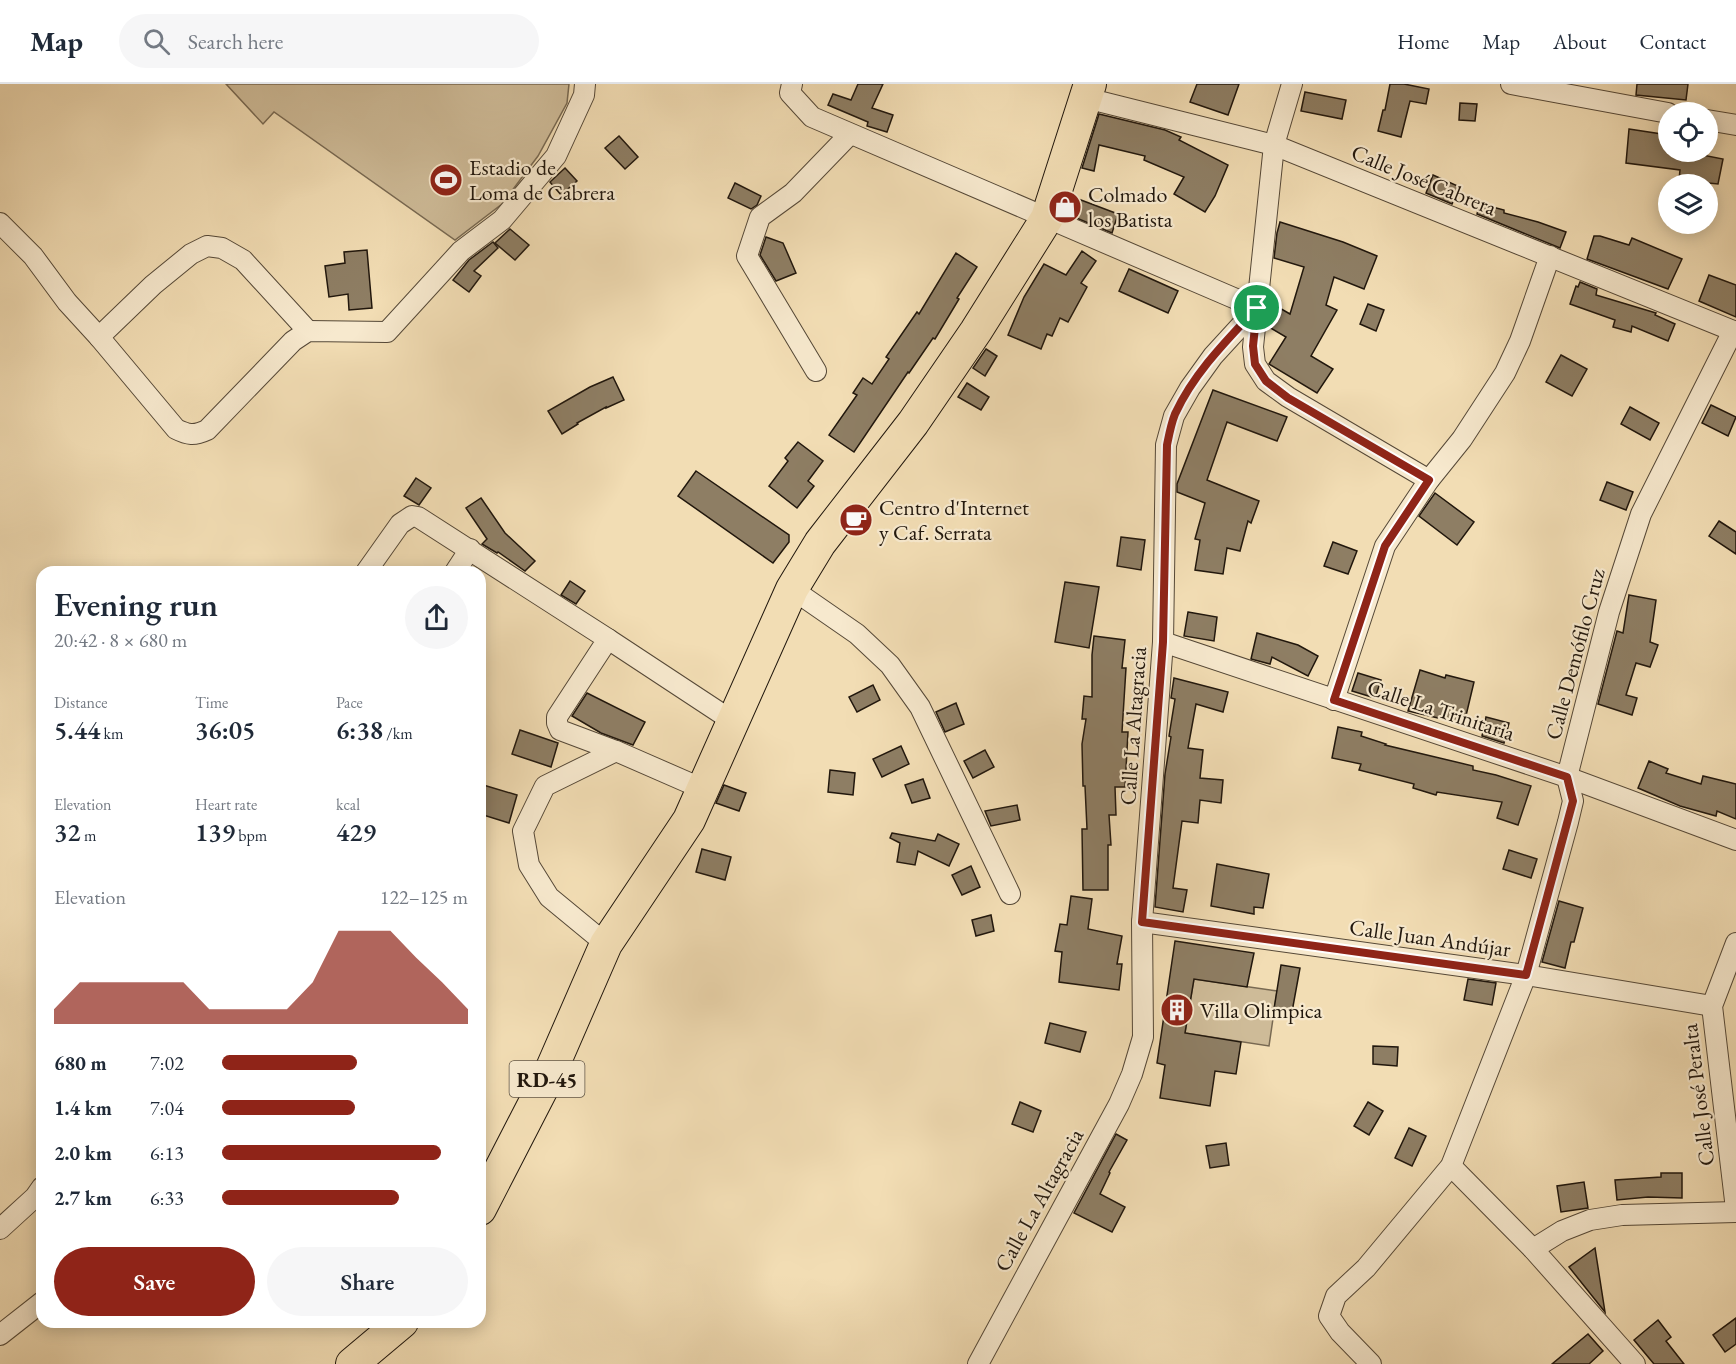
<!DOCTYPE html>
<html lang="en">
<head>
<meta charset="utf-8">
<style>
  :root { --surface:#fff; --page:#f6f6f7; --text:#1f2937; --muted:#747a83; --line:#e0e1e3; --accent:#8f2418 }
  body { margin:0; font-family:"EB Garamond",serif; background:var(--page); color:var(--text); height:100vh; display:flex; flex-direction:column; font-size:22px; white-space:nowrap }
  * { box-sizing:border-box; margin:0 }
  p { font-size:20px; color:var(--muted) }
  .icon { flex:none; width:33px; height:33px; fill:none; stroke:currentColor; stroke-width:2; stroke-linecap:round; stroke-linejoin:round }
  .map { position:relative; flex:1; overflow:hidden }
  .drawer { position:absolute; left:36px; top:482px; width:450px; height:762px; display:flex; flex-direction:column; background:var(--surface); border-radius:18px; box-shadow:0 3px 15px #0003 }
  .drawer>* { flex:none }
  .controls { position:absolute; left:1658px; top:18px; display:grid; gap:12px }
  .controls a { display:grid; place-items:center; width:60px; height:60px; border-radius:50%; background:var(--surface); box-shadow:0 3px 15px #0003; font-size:30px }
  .pin { position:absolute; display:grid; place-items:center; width:51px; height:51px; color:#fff; margin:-26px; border:3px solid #fff; border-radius:50%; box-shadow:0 2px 6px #0007 }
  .round { display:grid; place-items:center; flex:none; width:63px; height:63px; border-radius:32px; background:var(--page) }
  .summary { display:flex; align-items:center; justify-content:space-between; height:102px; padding:0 18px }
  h1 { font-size:33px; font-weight:600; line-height:45px }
  .figures { display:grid; grid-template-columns:repeat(3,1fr); gap:9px; height:102px; padding:6px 18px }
  .figures div { display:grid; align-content:center }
  .figures b { font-size:26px; font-weight:600 }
  .figures small { font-size:16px; font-weight:400 }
  .figures p { font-size:16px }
  .chart { height:168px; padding:12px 18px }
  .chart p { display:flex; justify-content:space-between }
  .chart svg { width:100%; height:108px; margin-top:6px; fill:var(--accent); opacity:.7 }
  .button { display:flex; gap:12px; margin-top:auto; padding:12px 18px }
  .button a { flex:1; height:69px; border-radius:36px; background:var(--accent); color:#fff; font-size:24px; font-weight:600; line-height:69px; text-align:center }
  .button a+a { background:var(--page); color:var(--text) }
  ul { padding:0 18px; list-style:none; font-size:20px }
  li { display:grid; grid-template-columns:96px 72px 1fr; align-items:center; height:45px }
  li i { height:15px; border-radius:8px; background:var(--accent) }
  header { display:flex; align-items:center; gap:36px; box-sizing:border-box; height:84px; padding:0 30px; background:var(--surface); border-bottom:2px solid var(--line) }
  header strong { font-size:28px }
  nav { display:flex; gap:33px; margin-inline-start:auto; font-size:21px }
  .search { width:420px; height:54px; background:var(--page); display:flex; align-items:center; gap:15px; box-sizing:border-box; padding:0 21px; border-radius:33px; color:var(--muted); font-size:22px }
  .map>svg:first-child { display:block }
</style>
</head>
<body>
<header>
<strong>Map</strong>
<div class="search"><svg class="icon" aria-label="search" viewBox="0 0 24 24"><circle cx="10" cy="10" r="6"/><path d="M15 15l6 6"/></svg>Search here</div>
<nav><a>Home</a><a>Map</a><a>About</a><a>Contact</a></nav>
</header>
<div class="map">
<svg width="1736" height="1280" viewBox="0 0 1736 1280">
  <rect width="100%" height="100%" fill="#f2ddb4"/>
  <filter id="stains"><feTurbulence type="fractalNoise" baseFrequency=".00333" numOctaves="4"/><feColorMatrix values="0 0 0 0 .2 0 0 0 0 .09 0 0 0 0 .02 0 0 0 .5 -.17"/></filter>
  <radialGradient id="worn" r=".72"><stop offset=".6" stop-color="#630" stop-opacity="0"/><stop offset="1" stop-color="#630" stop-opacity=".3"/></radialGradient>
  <!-- green -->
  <g fill="#cebb98" stroke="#786952" stroke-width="1.5">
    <path d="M226,0H569L567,19L538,72L502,120L455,156L274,28L263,40Z"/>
    <path d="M1194,895L1277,907L1269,962L1185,949Z"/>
  </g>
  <!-- building -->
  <g fill="#8e7e64" stroke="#21170d" stroke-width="1.5">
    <path d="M858,0H883L872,24L893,31L887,48L867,42L868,38L828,21L833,10L851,16Z"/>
    <path d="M1197,0H1239L1228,31L1190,18Z"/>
    <path d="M1390,0H1404L1429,5L1426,20L1410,17L1401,53L1378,47L1383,26H1385Z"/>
    <path d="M1637,0H1688L1686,16L1636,11Z"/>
    <path d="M1305,8L1346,16L1342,35L1301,27Z"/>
    <path d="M1460,19L1477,20L1475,37L1459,36Z"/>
    <path d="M1099,30L1165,46L1181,53L1179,56L1228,81L1215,112L1205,128L1174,110L1184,93L1144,76L1145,72L1099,61L1094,87L1082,84Z"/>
    <path d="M1629,45L1668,51V68H1703L1702,71L1723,75L1718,100L1679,96L1680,86L1626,79Z"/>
    <path d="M619,52L638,73L625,85L605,64Z"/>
    <path d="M565,84L577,97L561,111L550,98Z"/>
    <path d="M1433,91L1460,103L1452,120L1426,109Z"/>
    <path d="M735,99L761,112L757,121L751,125L728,114Z"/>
    <path d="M1073,113L1118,130L1112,149L1067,130Z"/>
    <path d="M1485,121L1504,126V129L1538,138L1566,148L1560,164L1477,130L1479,122L1485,124Z"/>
    <path d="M1280,138L1343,158L1377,172L1364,205L1334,193L1326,221L1337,226L1311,272L1333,285L1317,309L1269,280L1286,253L1267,242L1278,223L1290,230L1304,183L1274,174L1277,149Z"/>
    <path d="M510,145L529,161L515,176L495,159Z"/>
    <path d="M1594,152H1600L1629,161L1632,154L1682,175L1668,205L1587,175Z"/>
    <path d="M766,153L783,159L796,189L776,197L760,171Z"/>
    <path d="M493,158L498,164L474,187L481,192L469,208L453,196L469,176Z"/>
    <path d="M367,166L372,224L349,226L348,210L329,213L325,182L345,179L344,168Z"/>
    <path d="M1082,167L1096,177L1081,199L1087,203L1068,238L1060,234L1052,252L1047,250L1041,265L1008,251L1024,213L1044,180L1066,191Z"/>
    <path d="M956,169L977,183L957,214L959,215L935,255L933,254L909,289L908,288L854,368L829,351L857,311L853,309L863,294L872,300L889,275L886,273L917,228L919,230Z"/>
    <path d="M1129,185L1178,207L1168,229L1119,207Z"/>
    <path d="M1709,191L1736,201V233L1699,217Z"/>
    <path d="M1580,198L1597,205L1596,211L1656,229L1655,231L1675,240L1668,257L1632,242L1631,248L1613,243L1615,236L1570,220L1576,202L1578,203Z"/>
    <path d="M1368,220L1384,226L1376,247L1360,240Z"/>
    <path d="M986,265L997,272L985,292L973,284Z"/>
    <path d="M1561,271L1587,285L1572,312L1546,298Z"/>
    <path d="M613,293L624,316L606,324V323L577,339L578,340L562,350L548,327L590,303Z"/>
    <path d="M967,299L989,313L981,326L958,313Z"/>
    <path d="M1213,306L1287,333L1277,357L1227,338L1207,396L1259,417L1251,439L1248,437L1240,467L1227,464L1223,490L1195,486L1200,456L1195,455L1205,419L1177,408V400Z"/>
    <path d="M1711,321L1736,333L1728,352L1702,339Z"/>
    <path d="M1630,323L1659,339L1650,356L1621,340Z"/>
    <path d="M798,358L823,377L808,397L814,402L797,424L769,402L788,377L785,374Z"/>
    <path d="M696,387L789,451V458L773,479L678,412Z"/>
    <path d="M416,394L431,404L419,421L404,412Z"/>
    <path d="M1607,398L1633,408L1626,426L1600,416Z"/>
    <path d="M1435,409L1474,438L1457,461L1419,432Z"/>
    <path d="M481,414L505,449L535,477L525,487L498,468L497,469L482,460L487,455L466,424Z"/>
    <path d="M1719,437L1736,448V470L1709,452Z"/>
    <path d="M1121,453L1145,456L1141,486L1117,482Z"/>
    <path d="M1333,458L1357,467L1348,490L1324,482Z"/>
    <path d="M570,497L585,507L576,520L561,511Z"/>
    <path d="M1065,498L1099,503L1089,564L1055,558Z"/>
    <path d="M1629,511L1656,516L1650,558L1658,561L1650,583L1636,579L1626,611L1637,614L1632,631L1598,620L1617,547L1623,549Z"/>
    <path d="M1188,528L1217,533L1214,557L1184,552Z"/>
    <path d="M1257,549L1298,561L1318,572L1308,592L1272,573L1270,580L1251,575Z"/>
    <path d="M1094,552L1125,556L1122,584H1126L1122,648H1128L1125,703H1115L1116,731H1109L1111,761H1108V806H1083L1082,745H1087L1085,702H1083L1082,660L1086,635H1082L1084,612L1092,613V571Z"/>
    <path d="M1420,586L1445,594L1446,591L1474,598L1464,640L1408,627Z"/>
    <path d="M1358,589L1381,596L1375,614L1352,607Z"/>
    <path d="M1174,594L1228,608L1223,628L1196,620L1188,664L1203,666L1200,694L1223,696L1221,719L1200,716L1198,739L1182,737L1173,804L1187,806L1183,828L1155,823L1165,690L1171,653L1169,652L1175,615L1171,614Z"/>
    <path d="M873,601L880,616L857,628L849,613Z"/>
    <path d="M587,609L645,638L633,661L601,649L572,632Z"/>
    <path d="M956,619L964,640L945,648L936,628Z"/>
    <path d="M1486,633L1509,639L1504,659L1482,652Z"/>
    <path d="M1338,643L1362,648L1361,652L1386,660L1385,661L1473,682V686L1496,691L1531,702L1518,741L1497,734L1502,718L1437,708L1436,711L1413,704L1414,700L1359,686L1361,680L1332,674Z"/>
    <path d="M520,646L558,659L551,683L512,670Z"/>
    <path d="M901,662L909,680L882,693L873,675Z"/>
    <path d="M985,666L994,683L973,694L964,677Z"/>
    <path d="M1649,677L1668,685L1666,689L1701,700L1703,692L1736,700V735L1717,727L1716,732L1680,722L1638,704Z"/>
    <path d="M830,686L855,689L853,711L828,708Z"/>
    <path d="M923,695L930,714L912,719L905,701Z"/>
    <path d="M480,700L517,711L509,739L480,730Z"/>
    <path d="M724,701L746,709L739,727L716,719Z"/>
    <path d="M1017,721L1020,736L991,742L985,727Z"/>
    <path d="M892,749L935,757L938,750L959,760L949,782L918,767L915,781L897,778L900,759L890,754Z"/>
    <path d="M702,765L731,773L725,796L696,788Z"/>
    <path d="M1509,766L1537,775L1531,794L1503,785Z"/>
    <path d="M1217,780L1269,790L1263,824L1254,823V830L1211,822Z"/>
    <path d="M971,782L980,803L962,811L952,791Z"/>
    <path d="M1071,812L1092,815L1088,845L1122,852L1117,880H1122L1119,906L1059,898L1062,868L1055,867L1060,840L1067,841Z"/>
    <path d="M1559,817L1583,824L1574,858H1571L1565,884L1542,878Z"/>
    <path d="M991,831L994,847L976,852L972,836Z"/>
    <path d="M1175,857L1254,869L1247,903L1194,895L1185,949L1241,958L1236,990L1215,987L1210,1022L1160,1014L1165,981L1157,979Z"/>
    <path d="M1281,881L1300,884L1292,928L1274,925Z"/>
    <path d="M1468,895L1496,899L1492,921L1464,916Z"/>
    <path d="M1050,939L1086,948L1080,968L1045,959Z"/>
    <path d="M1373,962L1398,963L1397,982L1373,980Z"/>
    <path d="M1020,1018L1041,1027L1033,1048L1012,1040Z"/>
    <path d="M1368,1018L1383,1027L1369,1051L1354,1042Z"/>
    <path d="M1409,1044L1426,1052L1412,1082L1395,1074Z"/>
    <path d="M1116,1050L1127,1056L1109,1088L1110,1089L1100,1110L1125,1123L1112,1148L1074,1129Z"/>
    <path d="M1226,1059L1229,1081L1210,1084L1206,1062Z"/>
    <path d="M1661,1089H1682V1114L1648,1113L1617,1116L1615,1096L1661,1093Z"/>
    <path d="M1584,1098L1588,1124L1561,1128L1557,1102Z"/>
    <path d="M1595,1164L1605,1228L1569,1183Z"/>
    <path d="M1736,1234V1260L1725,1268L1713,1251Z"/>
    <path d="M1658,1236L1671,1253L1666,1257L1684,1280H1654L1634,1256Z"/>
    <path d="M1588,1250L1603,1267L1589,1280H1552Z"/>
  </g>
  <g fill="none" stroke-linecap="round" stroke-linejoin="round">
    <defs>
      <g id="minor">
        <path d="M792,0L790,9L812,33L1257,224L1253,263L1255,280L1266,297L1288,313L1429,396"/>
        <path d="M1511,0L1668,29"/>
        <path d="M1086,14L1274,61L1736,248"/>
        <path d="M1707,36L1736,41"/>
        <path d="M0,139L33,172L67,218L99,253L176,345C188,351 194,352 207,346L293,257L308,247L387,248L461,167L502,136L556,72L584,11L585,0"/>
        <path d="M99,253L153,201L191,170L207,162L222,164L243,176L308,247"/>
        <path d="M816,287L747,172L760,133L793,109L849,51"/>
        <path d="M366,488L400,440L412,432L418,433L608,555L557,633V639L560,646L616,667L703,705"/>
        <path d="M455,488L470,465"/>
        <path d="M792,505L857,550L890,581L920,623L1010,810"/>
        <path d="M608,555L734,638"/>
        <path d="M1163,558L1567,693L1736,756"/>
        <path d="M1334,616L1385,462L1429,396L1462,355L1505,289L1520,257L1550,172"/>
        <path d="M1142,838L1526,891L1712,922"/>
        <path d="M1736,859L1712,922L1736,1125"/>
        <path d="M606,860L549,813L529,781L523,747L545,702L616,667"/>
        <path d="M1451,1082L1533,1165L1635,1280"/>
        <path d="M0,1145L35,1113L42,1103"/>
        <path d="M1533,1165L1562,1147L1590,1136L1622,1131L1736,1128"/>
        <path d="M0,1251L42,1218"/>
        <path d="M978,1280L1119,1020L1132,990L1143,953L1142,838L1163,558L1166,361L1174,332L1190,304L1213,272L1257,224L1274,61L1292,0"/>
        <path d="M1371,1280L1340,1248L1329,1232L1336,1212L1366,1184L1451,1082L1526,891L1568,738L1573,717L1567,693L1609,528L1641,430L1733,247"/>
      </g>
      <g id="primary">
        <path d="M480,1125L549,991L606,860L689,736L792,505L820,459L913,339L976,247L1047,134L1090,0"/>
        <path d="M352,1280L402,1238"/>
      </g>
    </defs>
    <!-- minor casing -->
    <use href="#minor" stroke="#554837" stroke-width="22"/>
    <!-- primary casing -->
    <use href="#primary" stroke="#21170d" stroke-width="34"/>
    <!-- minor -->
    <use href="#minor" stroke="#f7e9ce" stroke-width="20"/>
    <!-- primary -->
    <use href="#primary" stroke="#f2ddb4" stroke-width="32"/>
  </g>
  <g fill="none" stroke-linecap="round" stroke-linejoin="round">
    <defs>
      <path id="route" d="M1257,224L1253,262L1255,280L1266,297L1288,314L1429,396L1385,462L1334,616L1567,693L1573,717L1526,891L1142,838L1163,558L1167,361C1169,351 1171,340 1175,330C1194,289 1226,257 1257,224Z"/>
    </defs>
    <!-- route casing -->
    <use href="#route" stroke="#fff" stroke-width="12"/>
    <!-- route -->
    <use href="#route" stroke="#8f2418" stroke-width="8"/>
  </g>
  <!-- icons -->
  <defs>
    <symbol id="stadium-disc" viewBox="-11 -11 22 22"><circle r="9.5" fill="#8f2418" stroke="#f7e9ce"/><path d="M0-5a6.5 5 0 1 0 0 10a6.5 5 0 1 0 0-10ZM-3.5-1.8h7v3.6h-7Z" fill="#fff"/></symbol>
    <symbol id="shop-disc" viewBox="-11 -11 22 22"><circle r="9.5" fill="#8f2418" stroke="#f7e9ce"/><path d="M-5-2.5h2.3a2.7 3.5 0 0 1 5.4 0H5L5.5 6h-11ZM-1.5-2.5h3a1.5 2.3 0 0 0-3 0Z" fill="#fff"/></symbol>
    <symbol id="cafe-disc" viewBox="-11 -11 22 22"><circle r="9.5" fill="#8f2418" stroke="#f7e9ce"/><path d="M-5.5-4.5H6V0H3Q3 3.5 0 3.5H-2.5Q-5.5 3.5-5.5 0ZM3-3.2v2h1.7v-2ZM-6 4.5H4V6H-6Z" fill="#fff"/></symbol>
    <symbol id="building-disc" viewBox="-11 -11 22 22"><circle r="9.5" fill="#8f2418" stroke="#f7e9ce"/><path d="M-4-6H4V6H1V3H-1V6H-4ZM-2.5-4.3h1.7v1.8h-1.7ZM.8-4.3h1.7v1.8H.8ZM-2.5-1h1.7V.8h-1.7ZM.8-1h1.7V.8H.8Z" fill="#fff"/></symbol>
  </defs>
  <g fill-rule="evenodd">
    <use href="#stadium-disc" x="427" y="77" width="38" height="38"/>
    <use href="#shop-disc" x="1046" y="104" width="38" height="38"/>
    <use href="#cafe-disc" x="837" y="417" width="38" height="38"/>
    <use href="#building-disc" x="1158" y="907" width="38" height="38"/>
  </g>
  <g text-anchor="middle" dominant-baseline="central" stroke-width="4.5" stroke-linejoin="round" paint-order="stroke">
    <!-- shield labels -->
    <rect fill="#f7e9ce" stroke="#615647" stroke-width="1.5" x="509.5" y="977" width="75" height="36" rx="4.5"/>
    <g font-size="21" font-weight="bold" fill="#21170d">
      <text x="547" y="995">RD-45</text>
    </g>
    <!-- poi labels -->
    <g font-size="22" fill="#21170d" stroke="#f7e9ce" text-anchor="start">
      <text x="469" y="83">Estadio de<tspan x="469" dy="25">Loma de Cabrera</tspan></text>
      <text x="1088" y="110">Colmado<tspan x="1088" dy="25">los Batista</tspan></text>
      <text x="879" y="423">Centro d'Internet<tspan x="879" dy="25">y Caf. Serrata</tspan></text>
      <text x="1200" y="926">Villa Olimpica</text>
    </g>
    <!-- street labels -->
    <g font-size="22" fill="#21170d" stroke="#f7e9ce">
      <text transform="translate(1424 96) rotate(22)">Calle José Cabrera</text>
      <text transform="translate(1575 570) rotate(-75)">Calle Demófilo Cruz</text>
      <text transform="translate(1441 626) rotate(18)">Calle La Trinitaria</text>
      <text transform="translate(1133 642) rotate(-86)">Calle La Altagracia</text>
      <text transform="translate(1430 854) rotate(8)">Calle Juan Andújar</text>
      <text transform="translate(1698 1011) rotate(-97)">Calle José Peralta</text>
      <text transform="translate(1039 1116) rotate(-61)">Calle La Altagracia</text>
    </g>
  </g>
  <rect width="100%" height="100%" filter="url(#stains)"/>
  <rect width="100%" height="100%" fill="url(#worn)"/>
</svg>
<div class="controls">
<a><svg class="icon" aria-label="locate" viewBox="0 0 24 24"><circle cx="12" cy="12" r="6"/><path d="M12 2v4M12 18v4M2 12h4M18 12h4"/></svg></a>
<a><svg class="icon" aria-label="layers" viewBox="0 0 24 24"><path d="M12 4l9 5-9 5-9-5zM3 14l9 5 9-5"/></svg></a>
</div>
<div class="pin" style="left:1257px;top:224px;background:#1e9e55"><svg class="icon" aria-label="arrive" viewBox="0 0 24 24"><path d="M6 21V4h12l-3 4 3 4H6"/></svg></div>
<section class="drawer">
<div class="summary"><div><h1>Evening run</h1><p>20:42 · 8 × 680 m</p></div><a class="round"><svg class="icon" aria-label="share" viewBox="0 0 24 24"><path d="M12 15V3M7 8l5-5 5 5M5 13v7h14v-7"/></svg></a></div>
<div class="figures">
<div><p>Distance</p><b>5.44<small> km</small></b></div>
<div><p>Time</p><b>36:05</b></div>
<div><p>Pace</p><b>6:38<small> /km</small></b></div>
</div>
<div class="figures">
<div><p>Elevation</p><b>32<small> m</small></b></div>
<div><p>Heart rate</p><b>139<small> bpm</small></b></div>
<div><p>kcal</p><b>429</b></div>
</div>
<div class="chart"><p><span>Elevation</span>122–125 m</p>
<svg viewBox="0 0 160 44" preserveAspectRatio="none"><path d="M0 44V38L10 27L20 27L30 27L40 27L50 27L60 38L70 38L80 38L90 38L100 27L110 6L120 6L130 6L140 17L150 27L160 38V44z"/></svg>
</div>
<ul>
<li><b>680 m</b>7:02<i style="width:55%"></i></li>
<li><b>1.4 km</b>7:04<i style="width:54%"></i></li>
<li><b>2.0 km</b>6:13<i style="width:89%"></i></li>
<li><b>2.7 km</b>6:33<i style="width:72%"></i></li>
</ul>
<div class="button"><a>Save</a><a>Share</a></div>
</section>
</div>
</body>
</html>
